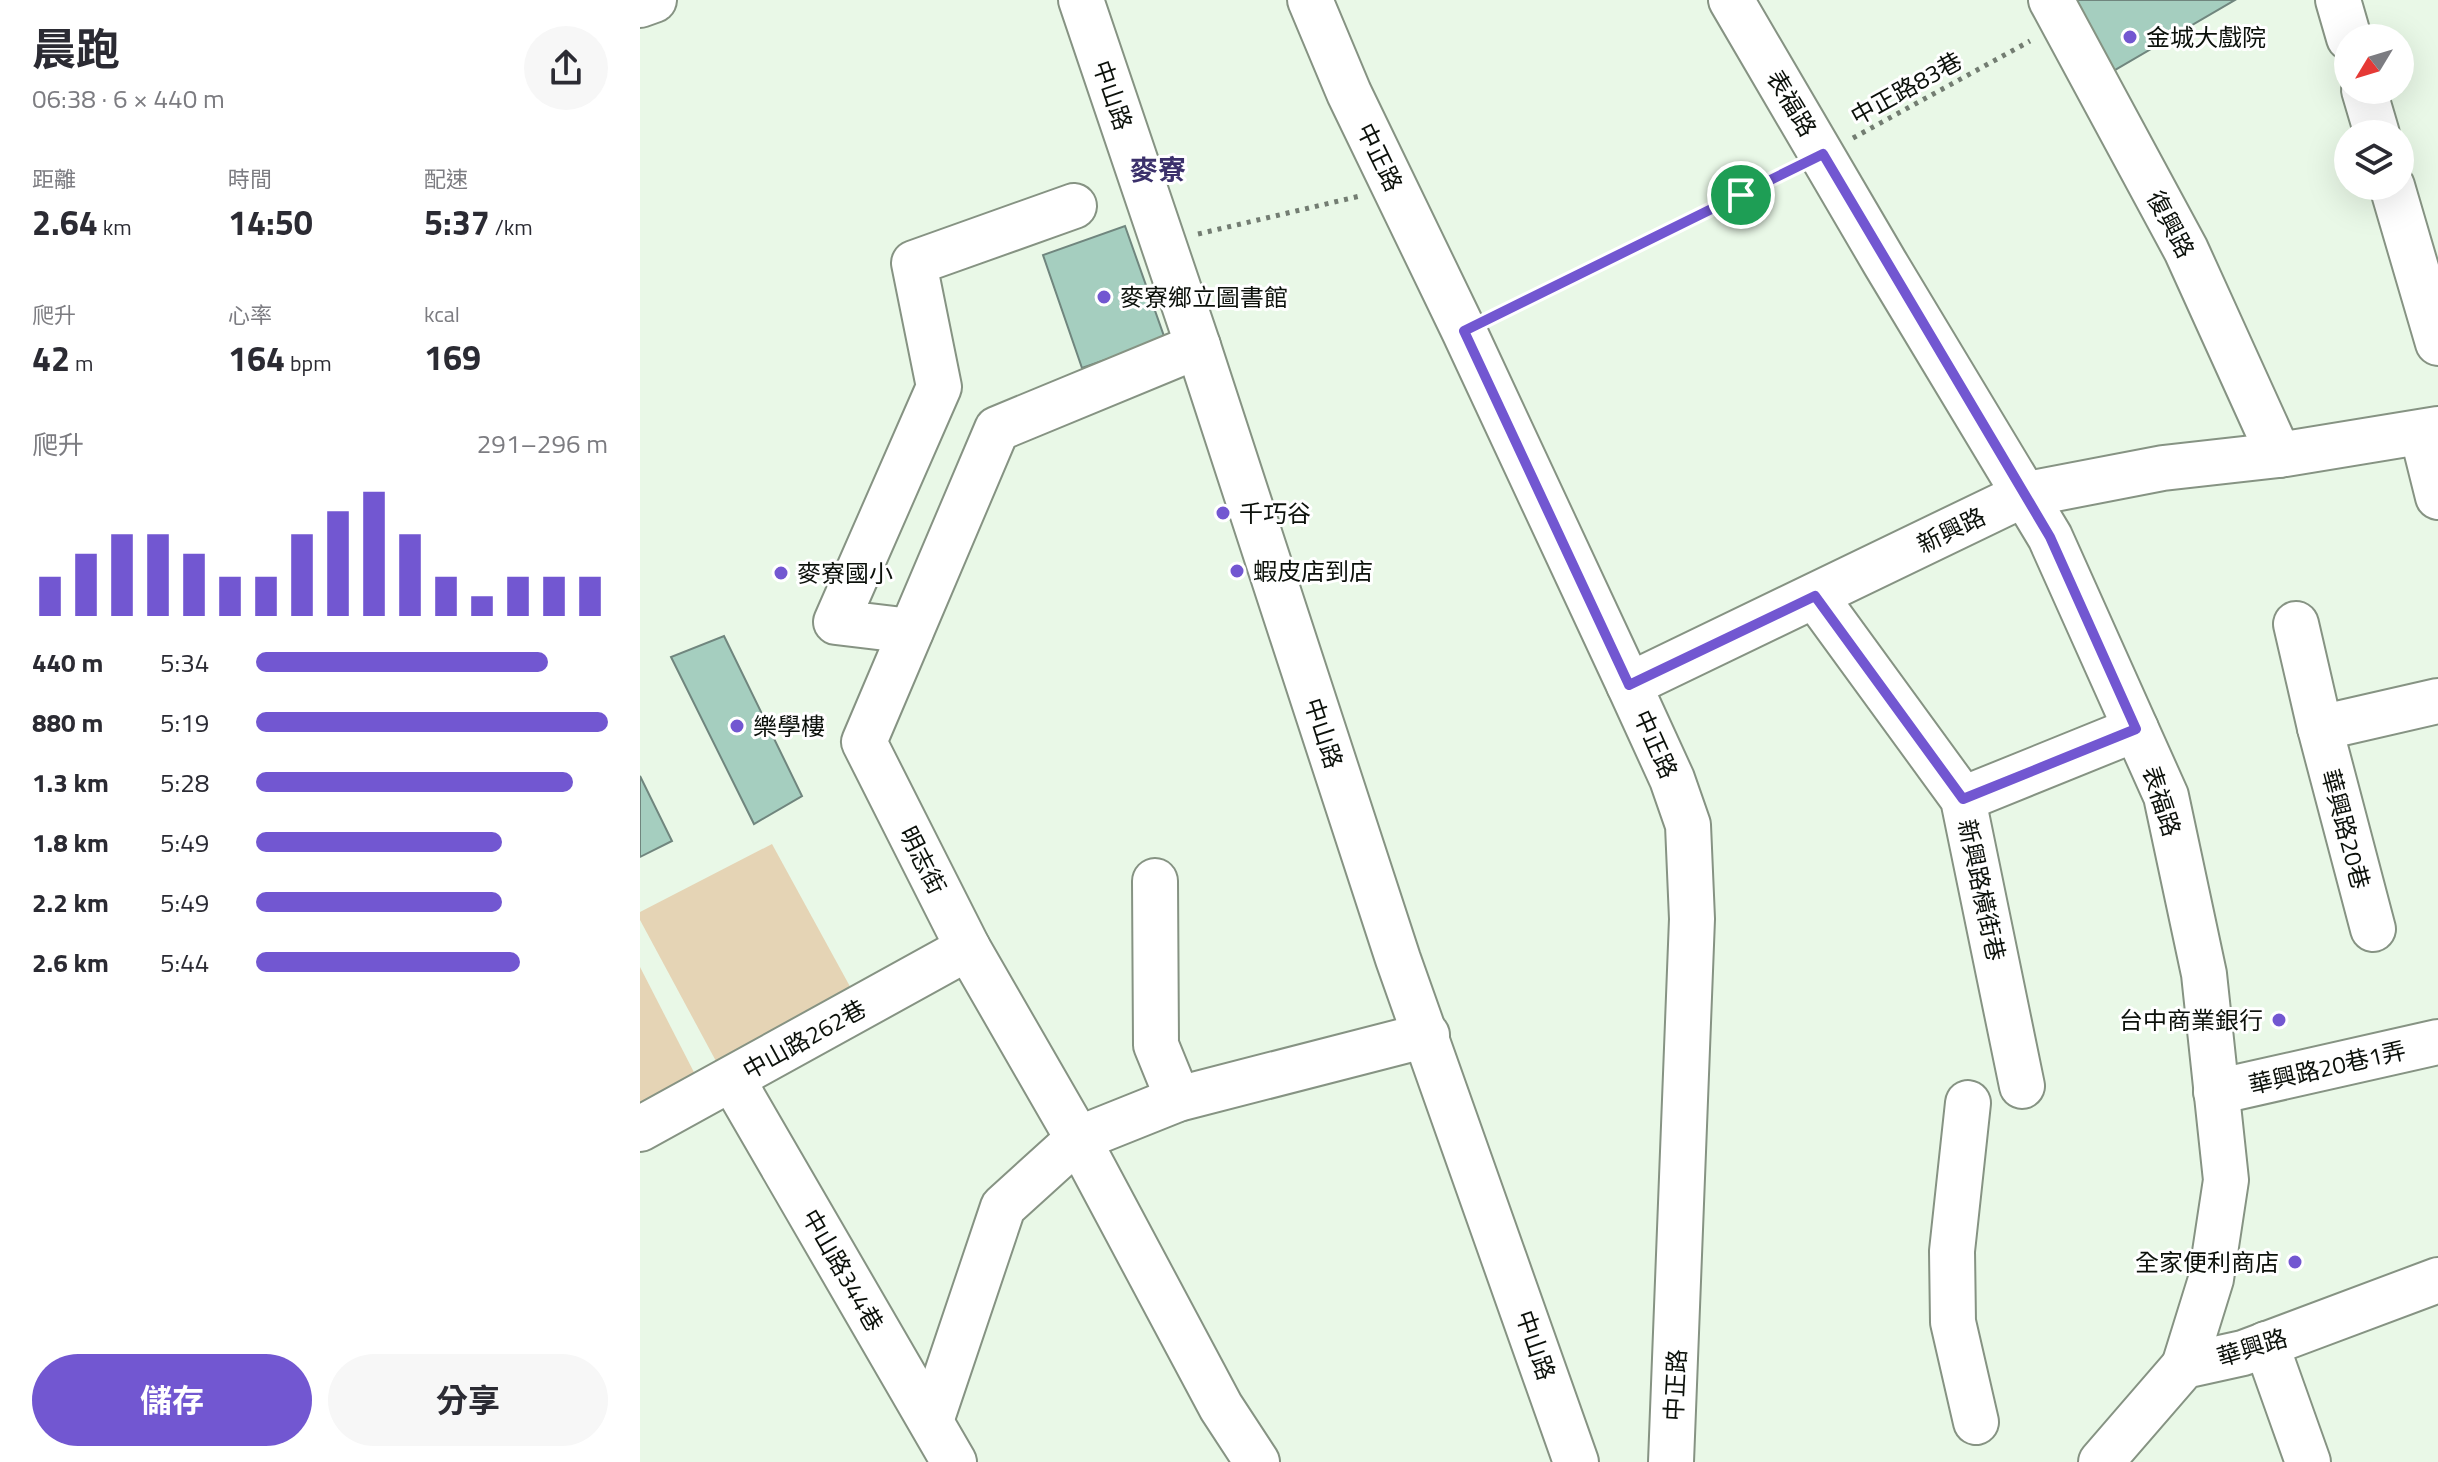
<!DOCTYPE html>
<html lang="zh-TW">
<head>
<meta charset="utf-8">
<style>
  :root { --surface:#fff; --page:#f7f7f7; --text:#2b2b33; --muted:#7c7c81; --accent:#7257d1 }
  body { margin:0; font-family:"Titillium Web","Noto Sans TC",sans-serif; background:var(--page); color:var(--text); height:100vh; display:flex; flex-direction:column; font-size:30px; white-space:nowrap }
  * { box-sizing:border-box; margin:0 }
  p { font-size:26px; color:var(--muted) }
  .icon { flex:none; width:44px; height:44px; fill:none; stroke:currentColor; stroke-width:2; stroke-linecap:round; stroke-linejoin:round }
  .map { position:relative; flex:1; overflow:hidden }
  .drawer { display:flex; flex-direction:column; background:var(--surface); width:640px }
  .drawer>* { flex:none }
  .needle { width:52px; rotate:232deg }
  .buttons { position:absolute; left:1694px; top:24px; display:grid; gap:16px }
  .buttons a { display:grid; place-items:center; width:80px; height:80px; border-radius:50%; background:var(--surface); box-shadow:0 8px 32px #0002; font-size:40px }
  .pin { position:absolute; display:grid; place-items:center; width:68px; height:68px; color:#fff; margin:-34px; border:4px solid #fff; border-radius:50%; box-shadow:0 2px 8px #0007 }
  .round { display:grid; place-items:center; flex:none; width:84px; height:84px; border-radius:42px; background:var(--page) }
  .head { display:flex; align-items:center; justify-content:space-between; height:136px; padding:0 32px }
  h1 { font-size:44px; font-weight:700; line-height:60px }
  .stats { display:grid; grid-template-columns:repeat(3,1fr); gap:12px; height:136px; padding:8px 32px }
  .stats div { display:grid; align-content:center }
  .stats b { font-size:34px; font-weight:700 }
  .stats small { font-size:22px; font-weight:400 }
  .stats p { font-size:22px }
  .chart { height:224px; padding:16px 32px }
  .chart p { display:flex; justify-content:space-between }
  .chart svg { width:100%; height:144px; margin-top:8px; stroke:var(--accent); stroke-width:6 }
  .button { display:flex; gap:16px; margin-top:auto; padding:16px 32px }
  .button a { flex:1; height:92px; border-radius:48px; background:var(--accent); color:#fff; font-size:32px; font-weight:700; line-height:92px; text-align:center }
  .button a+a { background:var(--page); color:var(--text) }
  ul { padding:0 32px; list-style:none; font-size:26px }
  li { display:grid; grid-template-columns:128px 96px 1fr; align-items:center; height:60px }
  li i { height:20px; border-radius:10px; background:var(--accent) }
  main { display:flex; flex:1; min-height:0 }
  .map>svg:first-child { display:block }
</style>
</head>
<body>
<main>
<section class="drawer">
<div class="head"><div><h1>晨跑</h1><p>06:38 · 6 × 440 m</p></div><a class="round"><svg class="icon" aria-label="share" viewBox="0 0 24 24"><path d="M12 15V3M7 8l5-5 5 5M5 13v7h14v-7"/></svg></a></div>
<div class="stats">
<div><p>距離</p><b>2.64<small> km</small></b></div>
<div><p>時間</p><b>14:50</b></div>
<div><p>配速</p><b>5:37<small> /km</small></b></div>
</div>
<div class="stats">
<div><p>爬升</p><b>42<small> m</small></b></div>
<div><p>心率</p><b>164<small> bpm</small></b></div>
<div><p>kcal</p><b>169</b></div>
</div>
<div class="chart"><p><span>爬升</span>291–296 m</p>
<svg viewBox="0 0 160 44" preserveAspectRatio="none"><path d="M5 44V32M15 44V25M25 44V19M35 44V19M45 44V25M55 44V32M65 44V32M75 44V19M85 44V12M95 44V6M105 44V19M115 44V32M125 44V38M135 44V32M145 44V32M155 44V32"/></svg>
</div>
<ul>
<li><b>440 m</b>5:34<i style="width:83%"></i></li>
<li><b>880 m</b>5:19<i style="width:100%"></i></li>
<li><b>1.3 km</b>5:28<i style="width:90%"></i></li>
<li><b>1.8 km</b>5:49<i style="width:70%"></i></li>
<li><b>2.2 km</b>5:49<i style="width:70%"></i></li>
<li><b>2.6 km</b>5:44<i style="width:75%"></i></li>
</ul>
<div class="button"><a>儲存</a><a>分享</a></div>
</section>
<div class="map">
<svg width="1798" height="1462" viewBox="0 0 1798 1462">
  <rect width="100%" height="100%" fill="#e9f8e7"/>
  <!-- green -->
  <g fill="#e5d4b5">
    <path d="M132,844L213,992L77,1063L0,920V912Z"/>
    <path d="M0,967L59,1082L0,1113Z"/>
  </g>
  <!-- building -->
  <g fill="#a5cebf" stroke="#70867e" stroke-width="2">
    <path d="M1430,0H1595L1468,74Z"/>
    <path d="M485,226L525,339L442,368L403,255Z"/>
    <path d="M84,636L162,796L114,824L31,657Z"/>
    <path d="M0,776L32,841L0,857Z"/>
  </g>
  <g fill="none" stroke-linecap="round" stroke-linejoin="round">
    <defs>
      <g id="minor">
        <path d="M441,0L558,346L758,959L936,1462"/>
        <path d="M670,0L709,93L824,331L989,685L1032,779L1048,825L1052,919L1031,1462"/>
        <path d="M1091,0L1245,263L1410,537L1526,796L1564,974L1586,1180L1571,1279L1544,1366"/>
        <path d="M1411,0L1546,250L1639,455"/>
        <path d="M1698,0L1709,38"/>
        <path d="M0,5L14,0"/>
        <path d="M1724,90L1737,134"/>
        <path d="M1752,186L1798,343"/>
        <path d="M558,346L357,429L224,742L328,948L438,1139L581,1407L617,1462"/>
        <path d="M1782,433L1798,497"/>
        <path d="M1175,596L1323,799L1382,1086"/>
        <path d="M1656,624L1680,728L1733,929"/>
        <path d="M271,631L196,622L299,387L274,263L434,206"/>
        <path d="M989,685L1383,495L1523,468L1639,455L1798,429"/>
        <path d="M1680,728L1798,701"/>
        <path d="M1323,799L1496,729"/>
        <path d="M515,881L516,1045L538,1099"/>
        <path d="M92,1079L314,1462"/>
        <path d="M1576,1092L1798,1042"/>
        <path d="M1328,1103L1312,1251L1313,1322L1336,1422"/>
        <path d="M0,1129L328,948"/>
        <path d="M1626,1344L1668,1462"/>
        <path d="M291,1421L363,1207L438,1139L538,1099L787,1035"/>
        <path d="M1461,1462L1544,1366L1603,1353L1798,1280"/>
      </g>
    </defs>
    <!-- minor casing -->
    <use href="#minor" stroke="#869383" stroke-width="48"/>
    <!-- path -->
    <g stroke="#737d72" stroke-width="5" stroke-dasharray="4 6" stroke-linecap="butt">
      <path d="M1213,138L1390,41"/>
      <path d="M558,234L720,196"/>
      <path d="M855,316L1151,170"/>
    </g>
    <!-- minor -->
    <use href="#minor" stroke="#fff" stroke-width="44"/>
  </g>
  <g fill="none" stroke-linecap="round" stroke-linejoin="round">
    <defs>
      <path id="route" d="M1183,154L1410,537L1496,729L1323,799L1175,596L989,685L824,331Z"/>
    </defs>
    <!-- route casing -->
    <use href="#route" stroke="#fff" stroke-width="16"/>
    <!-- route -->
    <use href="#route" stroke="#7257d1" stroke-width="10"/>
  </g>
  <!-- markers -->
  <g fill="#7257d1" stroke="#fff" stroke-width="3">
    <circle cx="1490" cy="37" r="8"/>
    <circle cx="464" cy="297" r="8"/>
    <circle cx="583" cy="513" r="8"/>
    <circle cx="597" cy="571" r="8"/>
    <circle cx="141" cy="573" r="8"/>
    <circle cx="97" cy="726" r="8"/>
    <circle cx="1639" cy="1020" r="8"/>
    <circle cx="1655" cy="1262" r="8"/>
  </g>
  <g text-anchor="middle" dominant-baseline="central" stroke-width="6" stroke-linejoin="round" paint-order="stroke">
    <!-- poi labels -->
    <g font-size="24" fill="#0c110b" stroke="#fff" text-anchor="start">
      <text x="1506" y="37">金城大戲院</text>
      <text x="480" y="297">麥寮鄉立圖書館</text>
      <text x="599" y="513">千巧谷</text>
      <text x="613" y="571">蝦皮店到店</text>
      <text x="157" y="573">麥寮國小</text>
      <text x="113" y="726">樂學樓</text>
      <text x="1623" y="1020" text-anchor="end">台中商業銀行</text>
      <text x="1639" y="1262" text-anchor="end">全家便利商店</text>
    </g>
    <!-- street labels -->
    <g font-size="24" fill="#0c110b" stroke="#fff">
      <text transform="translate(1266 88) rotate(-29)">中正路83巷</text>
      <text transform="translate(473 95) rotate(71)">中山路</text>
      <text transform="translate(1152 103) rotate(59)">表福路</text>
      <text transform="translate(740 157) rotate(64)">中正路</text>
      <text transform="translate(1531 224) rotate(62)">復興路</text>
      <text transform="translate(1311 530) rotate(-26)">新興路</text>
      <text transform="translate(684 733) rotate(72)">中山路</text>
      <text transform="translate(1016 744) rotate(66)">中正路</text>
      <text transform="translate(1522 801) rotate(72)">表福路</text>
      <text transform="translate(1706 829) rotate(75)">華興路20巷</text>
      <text transform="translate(283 860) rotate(63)">明志街</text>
      <text transform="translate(1342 890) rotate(78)">新興路橫街巷</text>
      <text transform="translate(164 1039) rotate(-29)">中山路262巷</text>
      <text transform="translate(1687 1067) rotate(-13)">華興路20巷1弄</text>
      <text transform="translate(203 1270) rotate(60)">中山路344巷</text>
      <text transform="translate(896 1345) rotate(71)">中山路</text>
      <text transform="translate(1612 1347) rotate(-17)">華興路</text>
      <text transform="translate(1035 1385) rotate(-87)">中正路</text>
    </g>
    <!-- quarter labels -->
    <g font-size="28" font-weight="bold" fill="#3b306b" stroke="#fff">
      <text x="518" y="169">麥寮</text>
    </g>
  </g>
</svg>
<div class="buttons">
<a><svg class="needle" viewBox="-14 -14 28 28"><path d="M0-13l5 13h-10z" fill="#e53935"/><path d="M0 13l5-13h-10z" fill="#7c7c81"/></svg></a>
<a><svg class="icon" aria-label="layers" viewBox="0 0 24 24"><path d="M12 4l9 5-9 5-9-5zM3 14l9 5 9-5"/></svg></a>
</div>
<div class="pin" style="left:1101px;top:195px;background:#1e9e55"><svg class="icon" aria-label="arrive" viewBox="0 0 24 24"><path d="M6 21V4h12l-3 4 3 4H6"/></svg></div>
</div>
</main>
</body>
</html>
